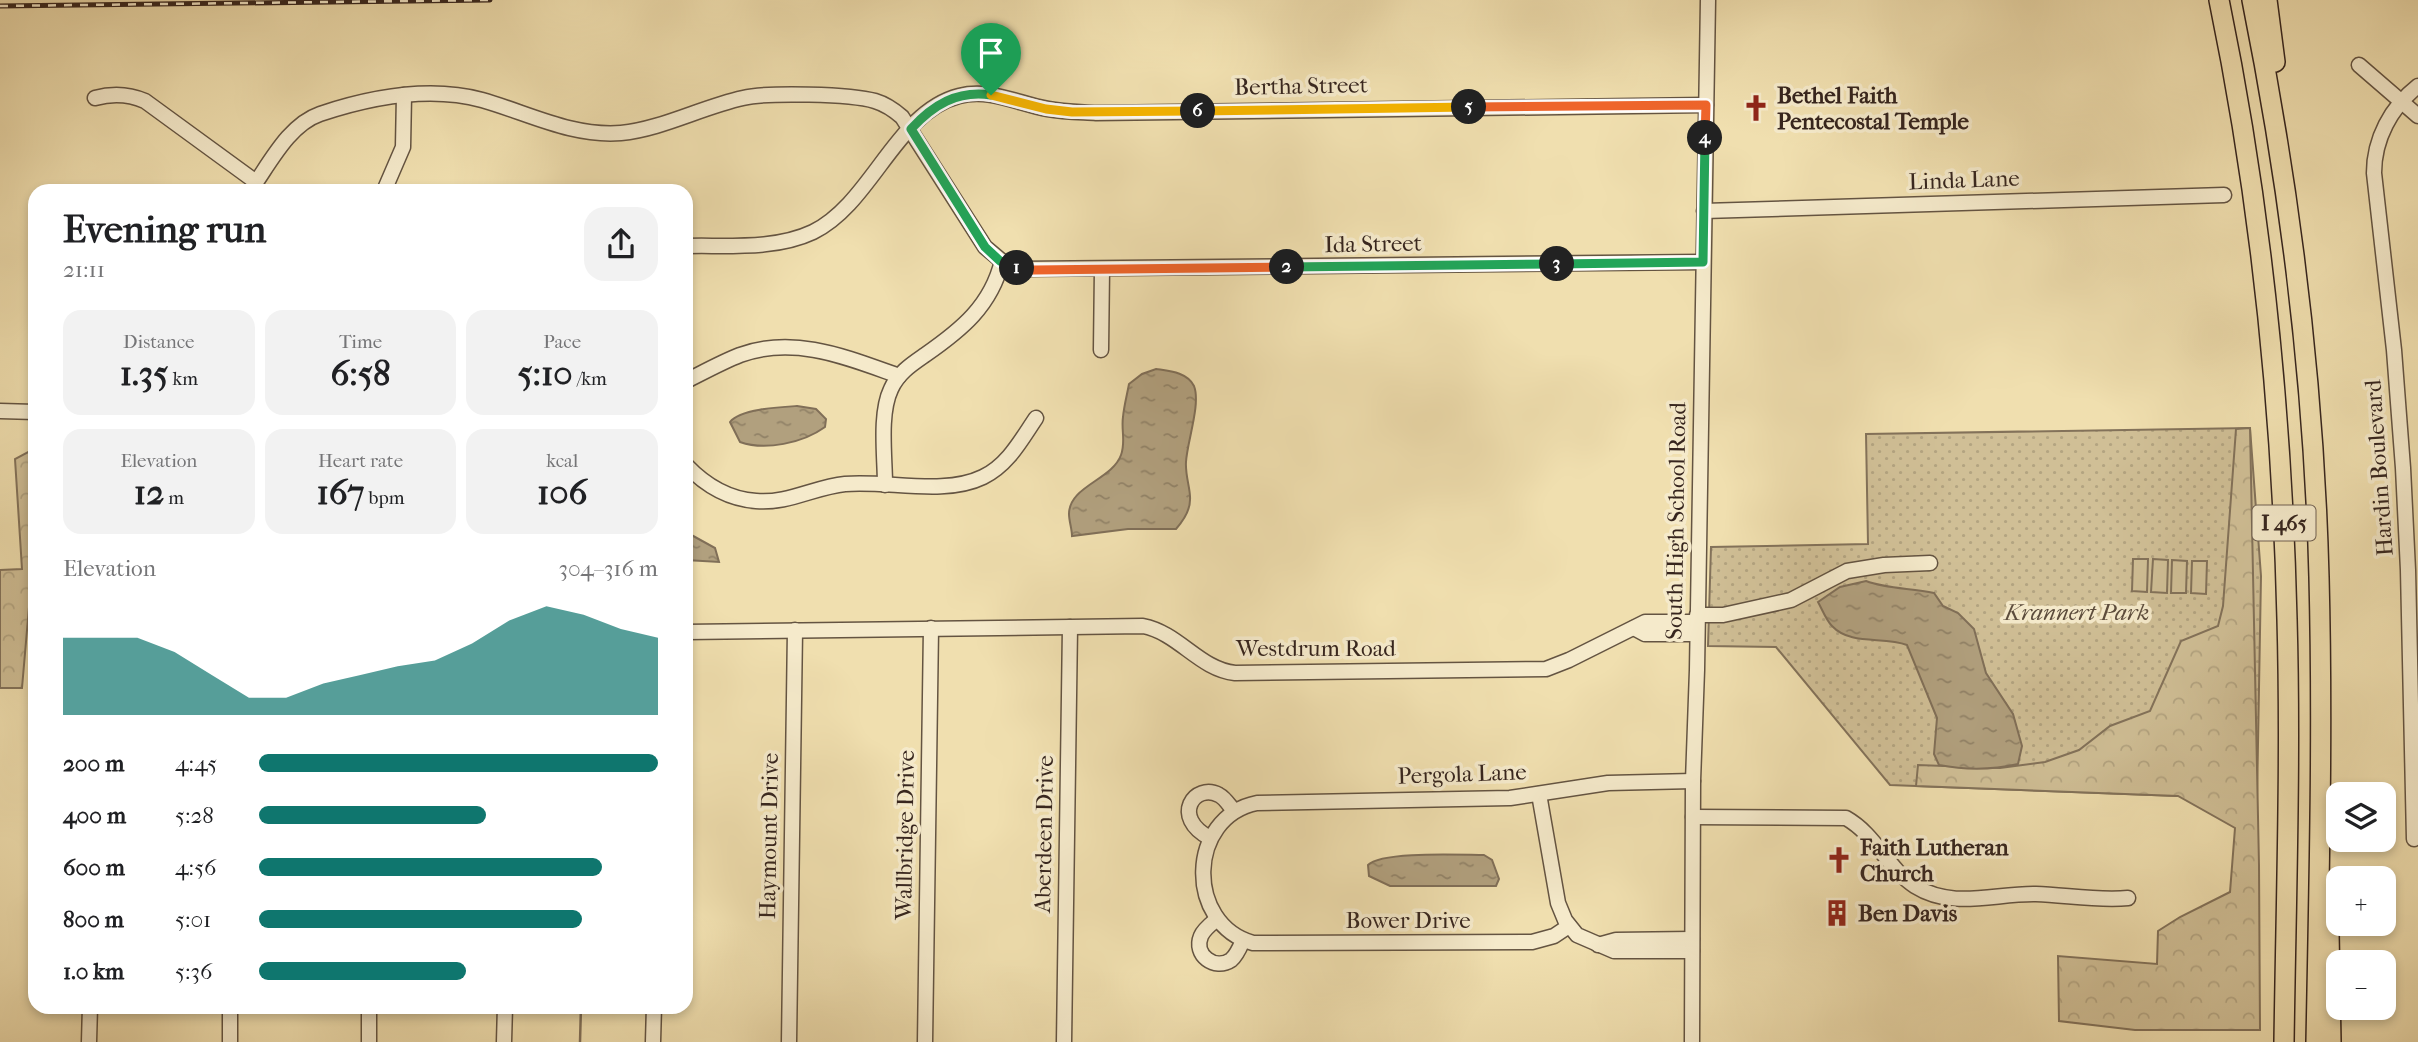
<!DOCTYPE html>
<html lang="en">
<head>
<meta charset="utf-8">
<style>
  :root { --surface:#fff; --page:#f2f2f2; --text:#202124; --muted:#757577; --accent:#0f766e }
  body { margin:0; font-family:"IM FELL French Canon",serif; background:var(--page); color:var(--text); height:100vh; display:flex; flex-direction:column; font-size:26px; white-space:nowrap }
  * { box-sizing:border-box; margin:0 }
  p { font-size:23px; color:var(--muted) }
  .icon { flex:none; width:38px; height:38px; fill:none; stroke:currentColor; stroke-width:2; stroke-linecap:round; stroke-linejoin:round }
  .map { position:relative; flex:1; overflow:hidden }
  .sheet { position:absolute; left:28px; top:184px; width:665px; height:830px; display:flex; flex-direction:column; background:var(--surface); border-radius:21px; box-shadow:0 4px 10px #0003 }
  .sheet>* { flex:none }
  .fabs { position:absolute; left:2326px; top:782px; display:grid; gap:14px }
  .fabs a { display:grid; place-items:center; width:70px; height:70px; border-radius:14px; background:var(--surface); box-shadow:0 4px 10px #0003; font-size:35px }
  .pin { position:absolute; display:grid; place-items:center; width:60px; height:60px; color:#fff; margin:-72px -30px; border-radius:50% 50% 50% 0; rotate:-45deg; box-shadow:0 0 7px #0007 }
  .pin .icon { rotate:45deg }
  .km { position:absolute; width:35px; height:35px; margin:-18px; border-radius:50%; background:#222; color:#fff; font-size:19px; line-height:35px; text-align:center }
  .round { display:grid; place-items:center; flex:none; width:74px; height:74px; border-radius:21px; background:var(--page) }
  .head { display:flex; align-items:center; justify-content:space-between; height:119px; padding:0 35px }
  h1 { font-size:38px; font-weight:700; line-height:52px }
  .stats { display:grid; grid-template-columns:repeat(3,1fr); gap:10px; height:119px; padding:7px 35px }
  .stats div { display:grid; align-content:center; border-radius:18px; background:var(--page); text-align:center }
  .stats b { font-size:35px; font-weight:700 }
  .stats small { font-size:19px; font-weight:400 }
  .stats p { font-size:19px }
  .chart { height:196px; padding:14px 35px }
  .chart p { display:flex; justify-content:space-between }
  .chart svg { width:100%; height:126px; margin-top:7px; fill:var(--accent); opacity:.7 }
  ul { padding:0 35px; list-style:none; font-size:23px }
  li { display:grid; grid-template-columns:112px 84px 1fr; align-items:center; height:52px }
  li i { height:18px; border-radius:9px; background:var(--accent) }
  .map>svg:first-child { display:block }
</style>
</head>
<body>
<div class="map">
<svg width="2418" height="1042" viewBox="0 0 2418 1042">
  <defs>
    <pattern id="grass-dots" width="8" height="8" patternUnits="userSpaceOnUse" patternTransform="scale(1.75)"><rect width="8" height="8" fill="#d0bf96"/><path d="M2 2h.1M6 6h.1" fill="none" stroke="#b3a481" stroke-width="1.8" stroke-linecap="round"/></pattern>
    <pattern id="forest-crowns" width="20" height="18" patternUnits="userSpaceOnUse" patternTransform="scale(1.75)"><rect width="20" height="18" fill="#d0bf96"/><path d="M2 6a3 3 0 1 1 6 0M12 15a3 3 0 1 1 6 0" fill="none" stroke="#b3a481"/></pattern>
    <pattern id="water-ripples" width="26" height="14" patternUnits="userSpaceOnUse" patternTransform="scale(1.75)"><rect width="26" height="14" fill="#b1a07e"/><path d="M2 4q2-2 4 0t4 0M15 11q2-2 4 0t4 0" fill="none" stroke="#918267"/></pattern>
  </defs>
  <rect width="100%" height="100%" fill="#f0dfaf"/>
  <filter id="stains"><feTurbulence type="fractalNoise" baseFrequency=".00286" numOctaves="4"/><feColorMatrix values="0 0 0 0 .2 0 0 0 0 .09 0 0 0 0 .02 0 0 0 .5 -.17"/></filter>
  <radialGradient id="worn" r=".72"><stop offset=".6" stop-color="#630" stop-opacity="0"/><stop offset="1" stop-color="#630" stop-opacity=".3"/></radialGradient>
  <!-- grass -->
  <path fill="url(#grass-dots)" stroke="#83725a" stroke-width="2" d="M2250,428L2261,576L2257,799L1890,785L1776,647L1708,646L1711,547L1868,544L1866,434Z"/>
  <!-- forest -->
  <g fill="url(#forest-crowns)" stroke="#83725a" stroke-width="2">
    <path d="M2250,428L2259,865L2260,1030H2135L2059,1021L2058,956L2157,964L2158,931L2180,917L2230,892L2235,828L2178,796L1916,786L1918,765L2000,768L2045,762L2079,750L2110,726L2150,711L2181,641L2218,626L2223,606L2236,429Z"/>
    <path d="M30,451L35,452V584H31L22,688H0V570L22,569L15,459Z"/>
  </g>
  <!-- garden -->
  <g fill="#d0bf96" stroke="#83725a" stroke-width="2">
    <path d="M2133,559H2148L2147,592L2132,591Z"/>
    <path d="M2153,559L2168,560L2167,593L2151,592Z"/>
    <path d="M2172,560L2187,561L2186,593H2171Z"/>
    <path d="M2192,561H2207L2206,594L2191,593Z"/>
  </g>
  <!-- water -->
  <g fill="url(#water-ripples)" stroke="#806f58" stroke-width="2">
    <path d="M1156,369C1169,371 1187,372 1194,386C1201,404 1187,442 1186,462C1185,476 1191,490 1190,500C1190,511 1183,521 1176,529H1128L1072,536C1072,529 1069,521 1069,514C1069,486 1112,480 1121,455C1126,442 1121,430 1123,417C1124,406 1127,395 1129,384L1142,374Z"/>
    <path d="M797,406L816,409L826,419L825,427C803,443 765,451 740,442L730,422C740,409 781,407 797,406Z"/>
    <path d="M686,532L715,548L719,562L686,560Z"/>
    <path d="M1866,581C1887,589 1911,588 1934,593L1943,606L1958,613L1974,629L1986,673L2013,714L2022,746L2018,764C1992,770 1965,770 1939,765L1934,754L1937,718L1907,645C1883,636 1851,646 1832,626C1826,620 1822,609 1818,602L1840,587Z"/>
    <path d="M1484,855L1492,860L1499,879L1496,886H1390L1369,876L1368,865C1381,851 1462,855 1484,855Z"/>
  </g>
  <g fill="none" stroke-linecap="round" stroke-linejoin="round">
    <!-- stream -->
    <path stroke="#806f58" stroke-width="2.5" d="M580,1042L581,1006"/>
    <defs>
      <g id="minor">
        <path d="M2359,65L2418,116"/>
        <path d="M95,98C113,93 129,94 145,101L256,182"/>
        <path d="M250,191C269,165 288,125 320,114C371,97 430,86 482,100C528,113 572,137 621,133C662,129 702,107 743,98C768,92 851,94 875,101C885,104 894,110 902,117L985,247L1004,263L1023,269L1703,262"/>
        <path d="M384,191L403,147L404,95"/>
        <path d="M1704,211L2224,195"/>
        <path d="M686,246C727,245 775,250 813,232C872,203 896,112 959,96C990,88 1019,104 1048,109C1064,112 1080,112 1096,113L1706,105"/>
        <path d="M1101,350L1102,269"/>
        <path d="M686,381C704,372 722,362 740,355C795,335 848,358 899,376"/>
        <path d="M0,411L35,412"/>
        <path d="M686,465C705,485 728,499 756,501C787,504 815,487 845,484C887,480 944,496 983,477C1008,465 1021,440 1036,418"/>
        <path d="M885,485C885,457 879,414 891,389C898,373 912,364 925,355C961,330 991,306 1002,261"/>
        <path d="M1697,615H1723L1791,600L1847,571L1884,565L1930,563"/>
        <path d="M1634,628L1645,634H1697"/>
        <path d="M686,632L1143,626C1179,633 1199,669 1235,673L1546,669L1569,660L1645,622H1697"/>
        <path d="M1539,794L1558,903L1565,920L1577,935L1614,951H1692"/>
        <path d="M1693,817L1846,818C1876,835 1887,868 1915,886C1953,910 1995,893 2036,894C2066,895 2098,901 2128,898"/>
        <path d="M1210,838C1170,817 1195,782 1219,795C1225,798 1229,805 1234,811"/>
        <path d="M2414,839L2408,570L2403,468L2394,350L2374,173C2374,139 2391,107 2418,86"/>
        <path d="M1217,919C1211,924 1204,929 1201,936C1193,955 1215,971 1231,960C1237,955 1240,947 1243,940"/>
        <path d="M1569,926L1554,936L1532,942L1253,943C1185,924 1187,817 1257,803L1510,798L1608,783L1693,781"/>
        <path d="M1598,945L1616,940L1692,939"/>
        <path d="M89,1042L90,1006"/>
        <path d="M230,1042V1006"/>
        <path d="M369,1042V1006"/>
        <path d="M504,1042L505,1006"/>
        <path d="M653,1042L654,1006"/>
        <path d="M789,1042L795,630"/>
        <path d="M925,1042L931,628"/>
        <path d="M1064,1042L1070,627"/>
        <path d="M1692,1042L1693,781L1697,670L1708,0"/>
      </g>
      <g id="highway">
        <path d="M2219,0C2261,203 2282,412 2287,619C2291,760 2286,901 2284,1042"/>
        <path d="M2252,0C2290,189 2314,384 2319,577C2323,732 2319,887 2316,1042"/>
        <path d="M2267,0L2275,62"/>
        <path d="M2329,932L2331,1042"/>
      </g>
    </defs>
    <!-- minor casing -->
    <use href="#minor" stroke="#645442" stroke-width="17"/>
    <!-- highway casing -->
    <use href="#highway" stroke="#36251e" stroke-width="22"/>
    <!-- minor -->
    <use href="#minor" stroke="#f5eacb" stroke-width="14"/>
    <!-- highway -->
    <use href="#highway" stroke="#f0dfaf" stroke-width="19"/>
    <defs>
      <path id="rail" d="M0,6L490,0"/>
    </defs>
    <!-- rail casing -->
    <use href="#rail" stroke="#36251e" stroke-width="5"/>
    <!-- rail -->
    <use href="#rail" stroke="#f5eacb" stroke-width="2.5" stroke-dasharray="8" stroke-linecap="butt"/>
  </g>
  <g fill="none" stroke-linecap="round" stroke-linejoin="round">
    <defs>
      <path id="split-1" d="M991,95C957,90 933,105 911,129L985,247L1000,261L1017,268"/>
      <path id="split-2" d="M1017,268L1034,270L1287,267"/>
      <path id="split-3" d="M1287,267L1557,264"/>
      <path id="split-4" d="M1557,264L1703,262L1705,138"/>
      <path id="split-5" d="M1469,107L1706,105L1705,138"/>
      <path id="split-6" d="M1198,111L1469,107"/>
      <path id="split-7" d="M991,95L1046,109L1072,112L1198,111"/>
    </defs>
    <!-- split-1 casing -->
    <use href="#split-1" stroke="#fff" stroke-width="14"/>
    <!-- split-2 casing -->
    <use href="#split-2" stroke="#fff" stroke-width="14"/>
    <!-- split-3 casing -->
    <use href="#split-3" stroke="#fff" stroke-width="14"/>
    <!-- split-4 casing -->
    <use href="#split-4" stroke="#fff" stroke-width="14"/>
    <!-- split-5 casing -->
    <use href="#split-5" stroke="#fff" stroke-width="14"/>
    <!-- split-6 casing -->
    <use href="#split-6" stroke="#fff" stroke-width="14"/>
    <!-- split-7 casing -->
    <use href="#split-7" stroke="#fff" stroke-width="14"/>
    <!-- split-1 -->
    <use href="#split-1" stroke="#22a559" stroke-width="9"/>
    <!-- split-2 -->
    <use href="#split-2" stroke="#f0652b" stroke-width="9"/>
    <!-- split-3 -->
    <use href="#split-3" stroke="#22a559" stroke-width="9"/>
    <!-- split-4 -->
    <use href="#split-4" stroke="#22a559" stroke-width="9"/>
    <!-- split-5 -->
    <use href="#split-5" stroke="#f0652b" stroke-width="9"/>
    <!-- split-6 -->
    <use href="#split-6" stroke="#f5b400" stroke-width="9"/>
    <!-- split-7 -->
    <use href="#split-7" stroke="#f5b400" stroke-width="9"/>
  </g>
  <!-- icons -->
  <defs>
    <symbol id="church-bare" viewBox="-9 -9 18 18"><path d="M-1.2-6h2.4v3.5h3.3v2.4h-3.3V6h-2.4V-.1h-3.3v-2.4h3.3Z" fill="#8f2418" stroke="#f5eacb" stroke-width="2.5" paint-order="stroke"/></symbol>
    <symbol id="building-bare" viewBox="-9 -9 18 18"><path d="M-4-6H4V6H1V3H-1V6H-4ZM-2.5-4.3h1.7v1.8h-1.7ZM.8-4.3h1.7v1.8H.8ZM-2.5-1h1.7V.8h-1.7ZM.8-1h1.7V.8H.8Z" fill="#8f2418" stroke="#f5eacb" stroke-width="2.5" paint-order="stroke"/></symbol>
  </defs>
  <g fill-rule="evenodd">
    <use href="#church-bare" x="1737" y="89" width="38" height="38"/>
    <use href="#church-bare" x="1820" y="841" width="38" height="38"/>
    <use href="#building-bare" x="1818" y="894" width="38" height="38"/>
  </g>
  <g text-anchor="middle" dominant-baseline="central" stroke-width="7" stroke-linejoin="round" paint-order="stroke">
    <!-- shield labels -->
    <rect fill="#f5eacb" stroke="#6f6052" stroke-width="2" x="2252.5" y="505.5" width="63" height="35" rx="5"/>
    <g font-size="21" font-weight="bold" fill="#36251e">
      <text x="2284" y="523">I 465</text>
    </g>
    <!-- street labels -->
    <g font-size="23" fill="#36251e" stroke="#f5eacb">
      <text transform="translate(1301 86) rotate(-1)">Bertha Street</text>
      <text transform="translate(1964 180) rotate(-2)">Linda Lane</text>
      <text transform="translate(1373 244) rotate(-1)">Ida Street</text>
      <text transform="translate(2379 468) rotate(-94)">Hardin Boulevard</text>
      <text transform="translate(1676 521) rotate(-89)">South High School Road</text>
      <text x="1316" y="648">Westdrum Road</text>
      <text transform="translate(1462 774) rotate(-2)">Pergola Lane</text>
      <text transform="translate(1044 834) rotate(-89)">Aberdeen Drive</text>
      <text transform="translate(905 835) rotate(-89)">Wallbridge Drive</text>
      <text transform="translate(769 836) rotate(-89)">Haymount Drive</text>
      <text x="1408" y="920">Bower Drive</text>
    </g>
    <!-- poi labels -->
    <g font-size="23" font-weight="bold" fill="#36251e" stroke="#f5eacb" text-anchor="start">
      <text x="1777" y="95">Bethel Faith<tspan x="1777" dy="26">Pentecostal Temple</tspan></text>
      <text x="1860" y="847">Faith Lutheran<tspan x="1860" dy="26">Church</tspan></text>
      <text x="1858" y="913">Ben Davis</text>
    </g>
    <!-- park labels -->
    <g font-size="23" font-style="italic" fill="#5c4c3c" stroke="#f5eacb">
      <text x="2077" y="612">Krannert Park</text>
    </g>
  </g>
  <rect width="100%" height="100%" filter="url(#stains)"/>
  <rect width="100%" height="100%" fill="url(#worn)"/>
</svg>
<div class="fabs">
<a><svg class="icon" aria-label="layers" viewBox="0 0 24 24"><path d="M12 4l9 5-9 5-9-5zM3 14l9 5 9-5"/></svg></a>
<a>+</a>
<a>−</a>
</div>
<div class="pin" style="left:991px;top:95px;background:#1e9e55"><svg class="icon" aria-label="arrive" viewBox="0 0 24 24"><path d="M6 21V4h12l-3 4 3 4H6"/></svg></div>
<b class="km" style="left:1017px;top:268px">1</b>
<b class="km" style="left:1287px;top:267px">2</b>
<b class="km" style="left:1557px;top:264px">3</b>
<b class="km" style="left:1705px;top:138px">4</b>
<b class="km" style="left:1469px;top:107px">5</b>
<b class="km" style="left:1198px;top:111px">6</b>
<section class="sheet">
<div class="head"><div><h1>Evening run</h1><p>21:11</p></div><a class="round"><svg class="icon" aria-label="share" viewBox="0 0 24 24"><path d="M12 15V3M7 8l5-5 5 5M5 13v7h14v-7"/></svg></a></div>
<div class="stats">
<div><p>Distance</p><b>1.35<small> km</small></b></div>
<div><p>Time</p><b>6:58</b></div>
<div><p>Pace</p><b>5:10<small> /km</small></b></div>
</div>
<div class="stats">
<div><p>Elevation</p><b>12<small> m</small></b></div>
<div><p>Heart rate</p><b>167<small> bpm</small></b></div>
<div><p>kcal</p><b>106</b></div>
</div>
<div class="chart"><p><span>Elevation</span>304–316 m</p>
<svg viewBox="0 0 160 44" preserveAspectRatio="none"><path d="M0 44V17L10 17L20 17L30 22L40 30L50 38L60 38L70 33L80 30L90 27L100 25L110 19L120 11L130 6L140 9L150 14L160 17V44z"/></svg>
</div>
<ul>
<li><b>200 m</b>4:45<i style="width:100%"></i></li>
<li><b>400 m</b>5:28<i style="width:57%"></i></li>
<li><b>600 m</b>4:56<i style="width:86%"></i></li>
<li><b>800 m</b>5:01<i style="width:81%"></i></li>
<li><b>1.0 km</b>5:36<i style="width:52%"></i></li>
</ul>
</section>
</div>
</body>
</html>
